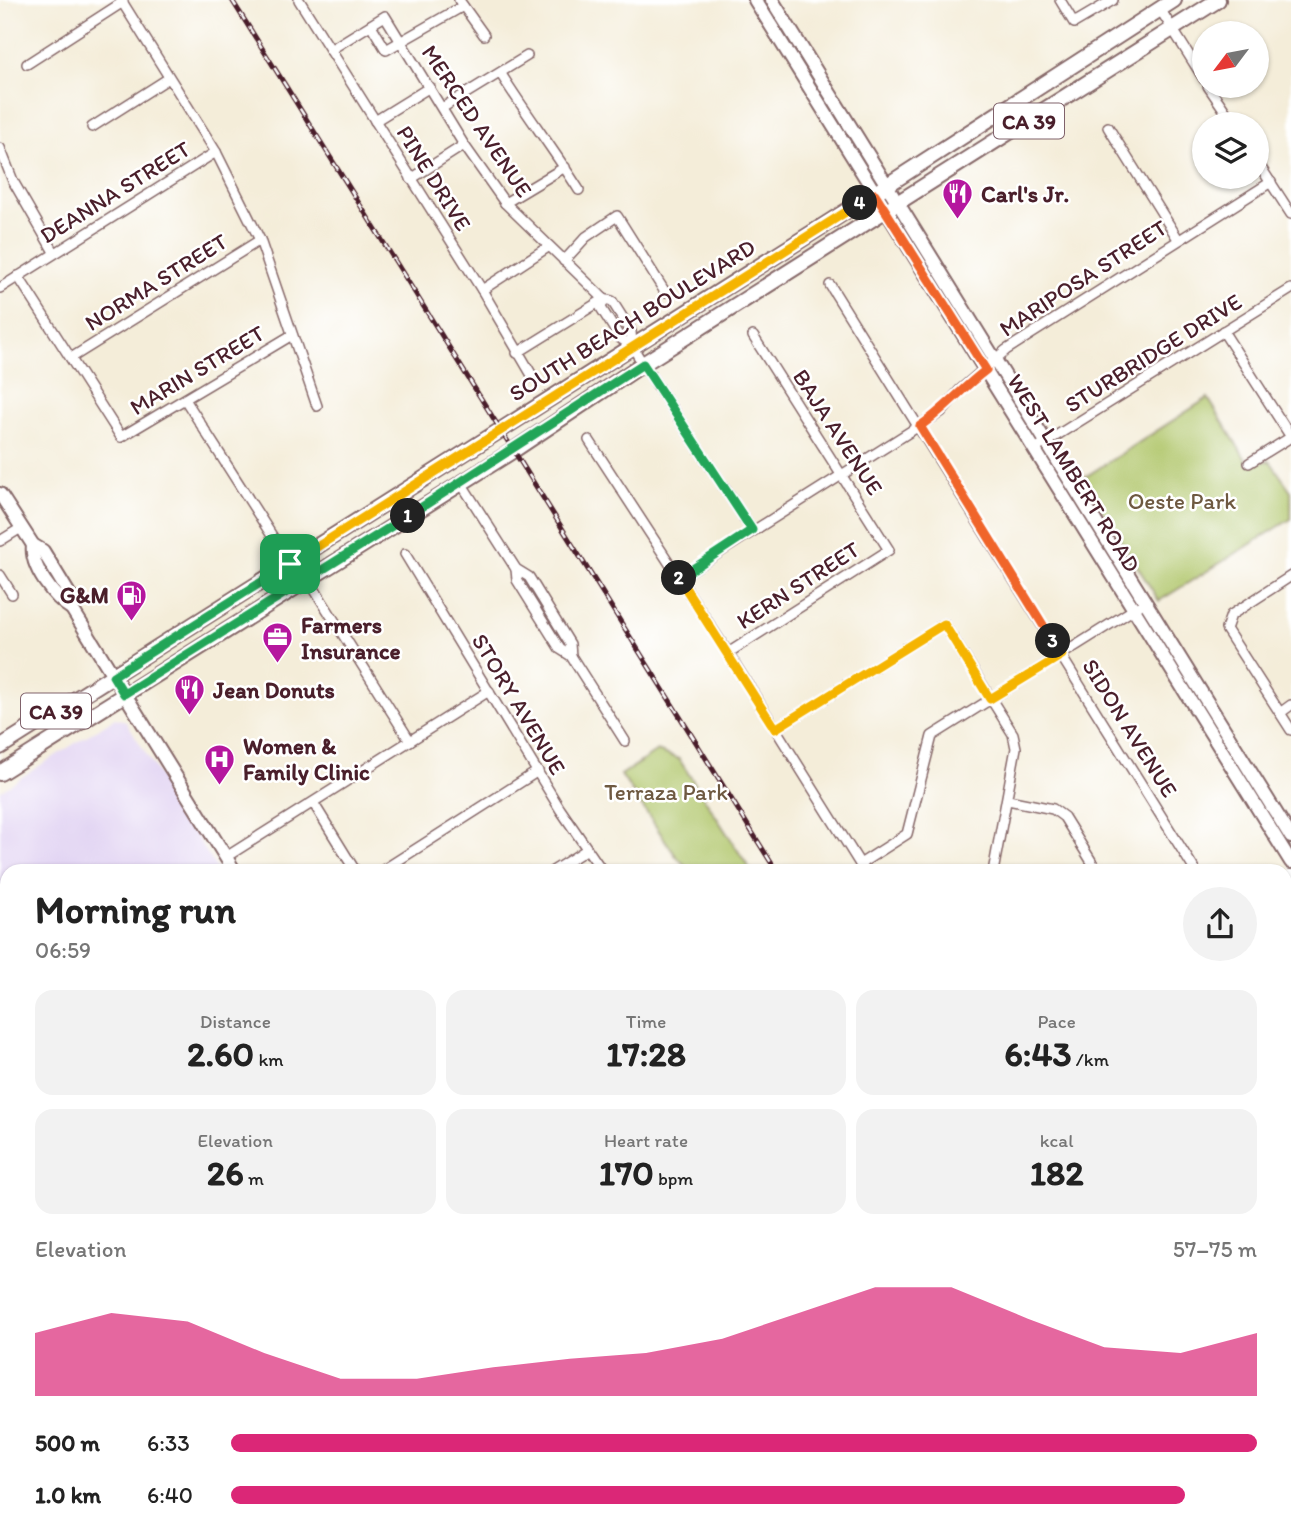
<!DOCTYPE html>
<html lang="en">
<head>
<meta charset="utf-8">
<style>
  :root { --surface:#fff; --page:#f2f2f2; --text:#222; --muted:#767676; --accent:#db2777 }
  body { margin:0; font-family:Itim,sans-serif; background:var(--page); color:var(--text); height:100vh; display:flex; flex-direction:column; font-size:26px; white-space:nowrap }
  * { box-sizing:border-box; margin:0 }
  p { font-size:23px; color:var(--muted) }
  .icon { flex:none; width:38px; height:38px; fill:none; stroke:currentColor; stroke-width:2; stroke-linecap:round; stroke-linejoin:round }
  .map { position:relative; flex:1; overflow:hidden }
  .sheet { position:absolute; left:0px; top:864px; width:1292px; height:674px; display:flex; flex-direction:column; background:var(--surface); border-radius:21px 21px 0 0; box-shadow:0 2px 5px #0004 }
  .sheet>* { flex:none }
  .needle { width:46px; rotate:238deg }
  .fabs { position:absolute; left:1192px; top:21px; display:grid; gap:14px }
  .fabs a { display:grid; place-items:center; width:77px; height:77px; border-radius:50%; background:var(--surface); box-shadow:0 2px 5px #0004; font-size:35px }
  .pin { position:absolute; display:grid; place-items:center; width:60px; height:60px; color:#fff; margin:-30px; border-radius:14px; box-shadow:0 4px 10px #0006 }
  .km { position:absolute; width:35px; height:35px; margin:-18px; border-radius:50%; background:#222; color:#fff; font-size:19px; line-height:35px; text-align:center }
  .round { display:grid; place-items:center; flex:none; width:74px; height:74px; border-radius:37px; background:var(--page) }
  .summary { display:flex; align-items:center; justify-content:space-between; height:119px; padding:0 35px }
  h1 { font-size:38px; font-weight:700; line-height:52px }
  .stats { display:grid; grid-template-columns:repeat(3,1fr); gap:10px; height:119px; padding:7px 35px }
  .stats div { display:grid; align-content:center; border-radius:18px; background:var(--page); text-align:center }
  .stats b { font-size:35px; font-weight:700 }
  .stats small { font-size:19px; font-weight:400 }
  .stats p { font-size:19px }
  .chart { height:196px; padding:14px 35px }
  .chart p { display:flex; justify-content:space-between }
  .chart svg { width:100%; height:126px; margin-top:7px; fill:var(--accent); opacity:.7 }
  ul { padding:0 35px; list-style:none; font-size:23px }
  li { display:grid; grid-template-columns:112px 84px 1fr; align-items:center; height:52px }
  li i { height:18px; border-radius:9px; background:var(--accent) }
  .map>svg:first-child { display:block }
</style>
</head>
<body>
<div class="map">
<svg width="1291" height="1537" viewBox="0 0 1291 1537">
  <rect width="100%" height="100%" fill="#fff"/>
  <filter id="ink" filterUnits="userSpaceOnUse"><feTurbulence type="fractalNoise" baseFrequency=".0143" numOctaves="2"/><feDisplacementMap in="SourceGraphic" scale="14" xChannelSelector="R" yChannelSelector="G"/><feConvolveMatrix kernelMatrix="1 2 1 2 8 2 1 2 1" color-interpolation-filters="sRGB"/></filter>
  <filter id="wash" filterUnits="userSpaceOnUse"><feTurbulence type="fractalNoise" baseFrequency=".00686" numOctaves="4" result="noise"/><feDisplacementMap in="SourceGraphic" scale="28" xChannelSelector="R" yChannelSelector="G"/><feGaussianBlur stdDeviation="1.57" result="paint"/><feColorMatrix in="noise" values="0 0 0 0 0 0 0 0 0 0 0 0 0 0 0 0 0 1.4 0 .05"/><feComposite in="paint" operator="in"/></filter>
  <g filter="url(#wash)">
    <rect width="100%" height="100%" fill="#f4edd9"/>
    <!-- built -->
    <g fill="#e2d4f3">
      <path d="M115,718L126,721L218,871L7,872V1178L0,1182V791Z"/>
      <path d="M1284,1040L1291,1050V1247L1285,1251Z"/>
      <path d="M501,1531H558L562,1537H491Z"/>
      <path d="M571,1531H626L629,1537H574Z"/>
    </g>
    <!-- green -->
    <g fill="#b0c66b" stroke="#7d724b" stroke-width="2">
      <path d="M1208,398L1248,463L1270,461L1291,491V519L1159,601L1082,479Z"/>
      <path d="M657,751L679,759L751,871H691L676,856L621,775Z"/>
    </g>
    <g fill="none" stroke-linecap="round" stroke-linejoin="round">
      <!-- stream -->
      <g stroke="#72b2e6" stroke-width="2.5">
        <path d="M0,1368L7,1365"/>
        <path d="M1010,1531L1019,1537"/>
      </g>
    </g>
  </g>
  <g filter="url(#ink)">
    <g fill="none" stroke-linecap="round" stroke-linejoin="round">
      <defs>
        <g id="street">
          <path d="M121,0L216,152L260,240L317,406"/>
          <path d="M299,0L482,290L533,377"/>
          <path d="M459,0L484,35"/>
          <path d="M1060,0L1074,23L1113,0"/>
          <path d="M1160,9L1204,79"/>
          <path d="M371,25L386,50L463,6"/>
          <path d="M330,50L385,16L464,145L505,203L604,299L612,301L631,331L632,346L643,364L752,530"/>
          <path d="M27,64L123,2"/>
          <path d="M501,74C526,114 554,150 579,190"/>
          <path d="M1208,86L1234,124"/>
          <path d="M442,108L527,56"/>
          <path d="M375,121L430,87"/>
          <path d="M92,127L169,78"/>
          <path d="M1108,127L1178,239"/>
          <path d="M0,148L13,181L54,252"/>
          <path d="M1256,160L1291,214"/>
          <path d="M411,179L464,145"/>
          <path d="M505,203L565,167"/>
          <path d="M564,261L586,237L617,216L665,292"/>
          <path d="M18,276L121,437L292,335"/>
          <path d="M830,285L1196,872"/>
          <path d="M0,288L216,152"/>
          <path d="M482,290L548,247"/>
          <path d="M604,299L601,308L620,338L632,346"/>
          <path d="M1223,331L1291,437"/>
          <path d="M517,353L604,299"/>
          <path d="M71,358L260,240"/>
          <path d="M186,401L290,564L308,579L410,741"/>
          <path d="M589,440L728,653L865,872"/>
          <path d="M1035,449L1291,289"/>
          <path d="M1249,463L1291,437"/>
          <path d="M461,483L516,569L529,577L570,644L571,656"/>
          <path d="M0,541L21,528"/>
          <path d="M405,554L560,809L603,872"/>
          <path d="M516,569L517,580L560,649L571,656L625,741"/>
          <path d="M0,575L12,594"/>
          <path d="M1291,576L1231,615L1226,629L1291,730"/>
          <path d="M679,578L941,412L960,390L1006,350L1271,182"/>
          <path d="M728,653L889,550L753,336"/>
          <path d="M1280,713L1291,705"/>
          <path d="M775,729L944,624L1013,734L1016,748L993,872"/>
          <path d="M1008,800L1053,809L1064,817L1098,872"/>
          <path d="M314,804L356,872"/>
          <path d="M226,857L489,691"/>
          <path d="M860,864L907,834L932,736L1139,606"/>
          <path d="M380,872L538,771"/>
          <path d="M551,872L586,850"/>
          <path d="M1284,977L1291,973"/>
          <path d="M0,1202L7,1217"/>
          <path d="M1284,1263L1291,1259"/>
          <path d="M0,1303L7,1302"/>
          <path d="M1284,1383L1291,1393"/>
          <path d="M0,1430L7,1426"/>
          <path d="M1284,1508L1291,1507"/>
          <path d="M100,1531L103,1537"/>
          <path d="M358,1531L362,1537"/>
          <path d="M775,1531L779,1537"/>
          <path d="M844,1531L847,1537"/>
          <path d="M1080,1531L1083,1537"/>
          <path d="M121,1537L131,1531"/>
          <path d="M293,1537L302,1531"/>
          <path d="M702,1537L712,1531"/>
          <path d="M905,1537L914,1531"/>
        </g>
        <g id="secondary">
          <path d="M755,0L1291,862"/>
          <path d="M772,0L1291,837"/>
          <path d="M0,494L33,545L43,551L71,597L72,609L235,872"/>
          <path d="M33,545C30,567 54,598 72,609"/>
          <path d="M644,1531L648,1537"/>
          <path d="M471,1537L480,1531"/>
        </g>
        <g id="primary">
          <path d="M0,747L875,193L1174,0"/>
          <path d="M0,773L514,450L643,364L1218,0"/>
        </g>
      </defs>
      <!-- street casing -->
      <use href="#street" stroke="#866768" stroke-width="12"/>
      <!-- secondary casing -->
      <use href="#secondary" stroke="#866768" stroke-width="16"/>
      <!-- primary casing -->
      <use href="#primary" stroke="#866768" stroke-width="18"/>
      <!-- street -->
      <use href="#street" stroke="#fff" stroke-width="9"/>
      <!-- secondary -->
      <use href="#secondary" stroke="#fff" stroke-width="12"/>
      <!-- primary -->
      <use href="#primary" stroke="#fff" stroke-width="14"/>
      <defs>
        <g id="rail">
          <path d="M232,0L777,872"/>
          <path d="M1187,1531L1189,1537"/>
        </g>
      </defs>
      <!-- rail casing -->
      <use href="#rail" stroke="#4a1f2b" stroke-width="5"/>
      <!-- rail -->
      <use href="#rail" stroke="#fff" stroke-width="2.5" stroke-dasharray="8" stroke-linecap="butt"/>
    </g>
  </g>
  <g fill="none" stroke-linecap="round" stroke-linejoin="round" filter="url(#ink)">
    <defs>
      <path id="split-1" d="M290,564L113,676L124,694L408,516"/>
      <path id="split-2" d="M408,516L643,364L752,530L679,578"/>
      <path id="split-3" d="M679,578L775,729L944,624L990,699L1062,655L1053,641"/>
      <path id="split-4" d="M860,203L875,194L986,370C962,388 944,410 920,426L1053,641"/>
      <path id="split-5" d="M290,564L860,203"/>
    </defs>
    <!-- split-1 casing -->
    <use href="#split-1" stroke="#fff" stroke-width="14"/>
    <!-- split-2 casing -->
    <use href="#split-2" stroke="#fff" stroke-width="14"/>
    <!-- split-3 casing -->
    <use href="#split-3" stroke="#fff" stroke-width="14"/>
    <!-- split-4 casing -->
    <use href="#split-4" stroke="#fff" stroke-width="14"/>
    <!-- split-5 casing -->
    <use href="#split-5" stroke="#fff" stroke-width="14"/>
    <!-- split-1 -->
    <use href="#split-1" stroke="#22a559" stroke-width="9"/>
    <!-- split-2 -->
    <use href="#split-2" stroke="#22a559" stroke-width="9"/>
    <!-- split-3 -->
    <use href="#split-3" stroke="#f5b400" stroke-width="9"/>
    <!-- split-4 -->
    <use href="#split-4" stroke="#f0652b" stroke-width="9"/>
    <!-- split-5 -->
    <use href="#split-5" stroke="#f5b400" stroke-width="9"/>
  </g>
  <!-- icons -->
  <defs>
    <symbol id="restaurant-pin" viewBox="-11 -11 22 30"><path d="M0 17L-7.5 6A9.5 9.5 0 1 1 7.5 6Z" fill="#b5179e" stroke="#fff"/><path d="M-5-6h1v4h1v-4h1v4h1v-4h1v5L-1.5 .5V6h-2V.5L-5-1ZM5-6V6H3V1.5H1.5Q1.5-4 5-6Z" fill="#fff"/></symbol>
    <symbol id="fuel-pin" viewBox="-11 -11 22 30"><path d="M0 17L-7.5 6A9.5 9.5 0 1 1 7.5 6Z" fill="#b5179e" stroke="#fff"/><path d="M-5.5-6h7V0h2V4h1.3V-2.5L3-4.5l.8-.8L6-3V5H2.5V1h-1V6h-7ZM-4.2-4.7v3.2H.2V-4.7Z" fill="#fff"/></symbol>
    <symbol id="office-pin" viewBox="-11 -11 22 30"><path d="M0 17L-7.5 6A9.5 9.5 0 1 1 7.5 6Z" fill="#b5179e" stroke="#fff"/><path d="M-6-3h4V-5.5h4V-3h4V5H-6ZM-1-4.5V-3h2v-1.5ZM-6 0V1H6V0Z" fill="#fff"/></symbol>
    <symbol id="hospital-pin" viewBox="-11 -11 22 30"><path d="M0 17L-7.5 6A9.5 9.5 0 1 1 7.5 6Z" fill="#b5179e" stroke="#fff"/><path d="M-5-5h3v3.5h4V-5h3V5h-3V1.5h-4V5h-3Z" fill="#fff"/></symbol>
  </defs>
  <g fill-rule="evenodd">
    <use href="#restaurant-pin" x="940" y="176" width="35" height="47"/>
    <use href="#fuel-pin" x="114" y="578" width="35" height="47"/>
    <use href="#office-pin" x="260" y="620" width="35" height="47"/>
    <use href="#restaurant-pin" x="172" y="672" width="35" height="47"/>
    <use href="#hospital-pin" x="202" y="742" width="35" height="47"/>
  </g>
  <g text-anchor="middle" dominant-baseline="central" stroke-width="5" stroke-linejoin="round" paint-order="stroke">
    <!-- shield labels -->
    <g fill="#fff" stroke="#80626b" stroke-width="2">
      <rect x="994" y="103.5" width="70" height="35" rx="5"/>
      <rect x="21" y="693.5" width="70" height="35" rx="5"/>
    </g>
    <g font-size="21" font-weight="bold" fill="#4a1f2b">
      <text x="1029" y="121">CA 39</text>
      <text x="56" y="711">CA 39</text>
    </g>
    <!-- street labels -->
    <g font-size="23" fill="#4a1f2b" stroke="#fff">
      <text transform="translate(477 121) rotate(56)">MERCED AVENUE</text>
      <text transform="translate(434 178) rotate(58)">PINE DRIVE</text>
      <text transform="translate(115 192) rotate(-32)">DEANNA STREET</text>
      <text transform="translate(1083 278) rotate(-33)">MARIPOSA STREET</text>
      <text transform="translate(156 282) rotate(-32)">NORMA STREET</text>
      <text transform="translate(632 320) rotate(-32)">SOUTH BEACH BOULEVARD</text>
      <text transform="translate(1153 353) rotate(-32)">STURBRIDGE DRIVE</text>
      <text transform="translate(197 370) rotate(-31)">MARIN STREET</text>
      <text transform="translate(838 432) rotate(57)">BAJA AVENUE</text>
      <text transform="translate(1074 473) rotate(58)">WEST LAMBERT ROAD</text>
      <text transform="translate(798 585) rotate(-33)">KERN STREET</text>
      <text transform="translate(519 704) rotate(59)">STORY AVENUE</text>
      <text transform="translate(1130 728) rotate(58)">SIDON AVENUE</text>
    </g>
    <!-- poi labels -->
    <g font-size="23" font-weight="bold" fill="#4a1f2b" stroke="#fff" text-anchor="start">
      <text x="981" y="194">Carl's Jr.</text>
      <text x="109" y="595" text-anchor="end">G&amp;M</text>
      <text x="301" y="625">Farmers<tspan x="301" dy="26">Insurance</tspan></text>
      <text x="213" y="690">Jean Donuts</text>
      <text x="243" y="746">Women &amp;<tspan x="243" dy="26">Family Clinic</tspan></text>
    </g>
    <!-- park labels -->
    <g font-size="23" fill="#6e5941" stroke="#fff">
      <text x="1182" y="501">Oeste Park</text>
      <text x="666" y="792">Terraza Park</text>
    </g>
  </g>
</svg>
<div class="fabs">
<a><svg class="needle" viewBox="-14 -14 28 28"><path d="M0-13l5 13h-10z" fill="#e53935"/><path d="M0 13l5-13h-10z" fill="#767676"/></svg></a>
<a><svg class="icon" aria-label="layers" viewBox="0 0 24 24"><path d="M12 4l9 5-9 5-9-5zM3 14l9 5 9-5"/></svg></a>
</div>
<div class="pin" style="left:290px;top:564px;background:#1e9e55"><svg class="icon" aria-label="arrive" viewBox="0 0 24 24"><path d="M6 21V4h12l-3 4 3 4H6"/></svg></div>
<b class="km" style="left:408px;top:516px">1</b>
<b class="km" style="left:679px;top:578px">2</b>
<b class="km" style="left:1053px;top:641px">3</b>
<b class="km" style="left:860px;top:203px">4</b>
<section class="sheet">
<div class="summary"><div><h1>Morning run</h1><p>06:59</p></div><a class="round"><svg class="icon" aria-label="share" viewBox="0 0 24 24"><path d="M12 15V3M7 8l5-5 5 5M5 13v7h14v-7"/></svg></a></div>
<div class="stats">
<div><p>Distance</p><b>2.60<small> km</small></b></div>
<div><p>Time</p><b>17:28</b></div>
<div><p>Pace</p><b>6:43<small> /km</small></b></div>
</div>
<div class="stats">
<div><p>Elevation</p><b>26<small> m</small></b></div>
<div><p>Heart rate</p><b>170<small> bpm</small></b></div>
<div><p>kcal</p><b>182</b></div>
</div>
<div class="chart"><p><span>Elevation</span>57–75 m</p>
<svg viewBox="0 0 160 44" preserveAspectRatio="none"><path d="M0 44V22L10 15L20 18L30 29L40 38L50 38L60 34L70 31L80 29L90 24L100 15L110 6L120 6L130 17L140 27L150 29L160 22V44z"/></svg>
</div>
<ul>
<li><b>500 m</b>6:33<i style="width:100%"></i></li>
<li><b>1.0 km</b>6:40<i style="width:93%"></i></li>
</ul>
</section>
</div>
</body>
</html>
